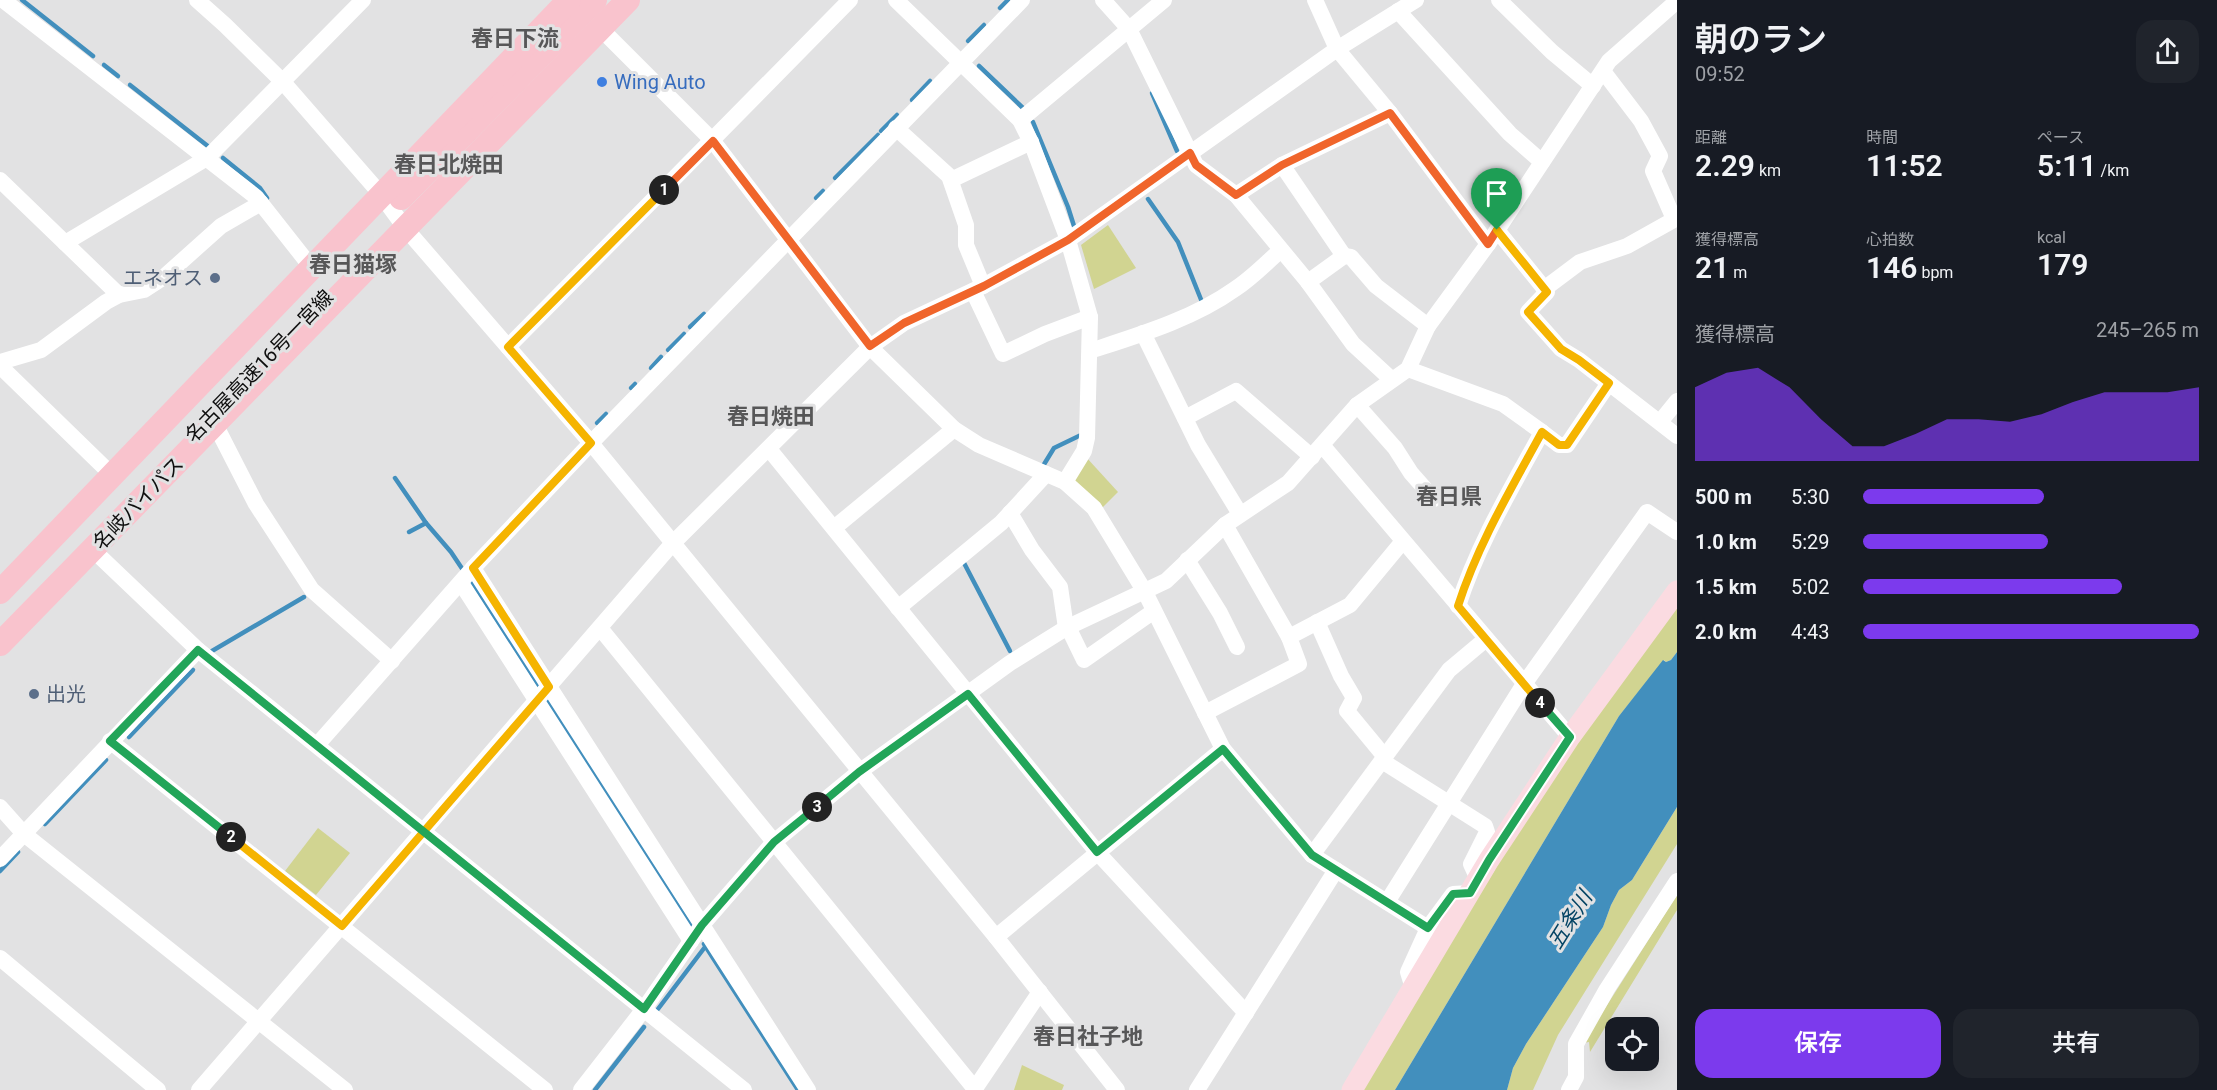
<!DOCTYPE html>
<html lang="ja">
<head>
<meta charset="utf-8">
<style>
  :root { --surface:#171b24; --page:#20242c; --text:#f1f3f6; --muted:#9ea1a6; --accent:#7c3aed }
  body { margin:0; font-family:Roboto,"Noto Sans JP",sans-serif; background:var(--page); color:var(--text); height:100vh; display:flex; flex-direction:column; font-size:22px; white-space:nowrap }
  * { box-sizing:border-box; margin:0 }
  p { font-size:20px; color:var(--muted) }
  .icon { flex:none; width:33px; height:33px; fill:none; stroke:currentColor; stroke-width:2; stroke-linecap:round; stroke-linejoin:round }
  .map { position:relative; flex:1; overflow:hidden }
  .drawer { display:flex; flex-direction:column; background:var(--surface); width:540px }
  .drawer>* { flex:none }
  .buttons { position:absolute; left:1605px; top:1017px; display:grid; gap:12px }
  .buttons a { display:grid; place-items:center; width:54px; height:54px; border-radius:12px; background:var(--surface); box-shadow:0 6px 24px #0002; font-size:30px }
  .pin { position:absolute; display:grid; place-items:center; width:51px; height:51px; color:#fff; margin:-62px -26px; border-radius:50% 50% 50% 0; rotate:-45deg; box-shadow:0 0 6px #0007 }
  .pin .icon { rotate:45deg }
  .km { position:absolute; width:30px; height:30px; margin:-15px; border-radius:50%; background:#222; color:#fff; font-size:16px; line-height:30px; text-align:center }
  .round { display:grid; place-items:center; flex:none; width:63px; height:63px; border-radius:18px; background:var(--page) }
  .overview { display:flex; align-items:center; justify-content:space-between; height:102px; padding:0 18px }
  h1 { font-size:33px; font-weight:600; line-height:45px }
  .stats { display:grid; grid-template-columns:repeat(3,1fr); gap:9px; height:102px; padding:6px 18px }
  .stats div { display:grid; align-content:center }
  .stats b { font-size:30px; font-weight:600 }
  .stats small { font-size:16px; font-weight:400 }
  .stats p { font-size:16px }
  .chart { height:168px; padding:12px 18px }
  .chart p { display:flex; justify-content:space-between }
  .chart svg { width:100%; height:108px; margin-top:6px; fill:var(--accent); opacity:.7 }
  .action { display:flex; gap:12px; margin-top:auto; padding:12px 18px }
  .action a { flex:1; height:69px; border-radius:18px; background:var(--accent); color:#fff; font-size:24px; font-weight:600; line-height:69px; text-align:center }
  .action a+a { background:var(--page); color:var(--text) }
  ul { padding:0 18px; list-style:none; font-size:20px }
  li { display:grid; grid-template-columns:96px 72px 1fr; align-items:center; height:45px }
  li i { height:15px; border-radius:8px; background:var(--accent) }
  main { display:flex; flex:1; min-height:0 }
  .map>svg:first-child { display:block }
</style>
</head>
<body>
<main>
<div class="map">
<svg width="1677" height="1090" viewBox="0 0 1677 1090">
  <rect width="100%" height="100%" fill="#e2e2e3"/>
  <!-- green -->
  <g fill="#d1d491">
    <path d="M1108,225L1136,268L1094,289L1081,245Z"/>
    <path d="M1086,457L1118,492L1101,509L1073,480Z"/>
    <path d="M1677,604V652L1671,660L1666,662L1664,660L1619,716L1395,1090H1361L1525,820L1575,743Z"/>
    <path d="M1677,807V844L1558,1035L1533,1090H1507L1513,1068L1526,1044L1603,927L1611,905L1619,890L1632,880Z"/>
    <path d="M318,828L350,853L316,895L285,871Z"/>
    <path d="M1677,895V910L1590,1052L1589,1042L1583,1043Z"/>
    <path d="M1022,1065L1064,1085L1062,1090H1014Z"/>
  </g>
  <!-- water -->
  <path fill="#428fbd" d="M1677,652V807L1632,880L1619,890L1611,905L1603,927L1526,1044L1513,1068L1507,1090H1395L1619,716L1663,660L1666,662L1671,660Z"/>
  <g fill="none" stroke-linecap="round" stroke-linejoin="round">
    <!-- stream -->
    <g stroke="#428fbd" stroke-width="4.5">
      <path d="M22,0L93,56"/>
      <path d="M1000,8L1008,0"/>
      <path d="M968,41L984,25"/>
      <path d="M104,65L118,76"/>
      <path d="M979,66L1023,108"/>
      <path d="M130,85L209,147"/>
      <path d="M1152,93L1177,151"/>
      <path d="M912,100L930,81"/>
      <path d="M1033,122L1068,207L1074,226"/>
      <path d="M881,131L897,115"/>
      <path d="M223,158L260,188L267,198"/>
      <path d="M835,178L878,135"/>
      <path d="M816,198L823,191"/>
      <path d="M1148,199L1178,242L1202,302"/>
      <path d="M690,327L704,314"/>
      <path d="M668,350L684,334"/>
      <path d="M651,368L661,357"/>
      <path d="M631,388L635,384"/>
      <path d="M597,423L606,414"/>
      <path d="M1043,466L1054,448L1081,435"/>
      <path d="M395,478L426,523L451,552L463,570"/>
      <path d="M409,532L426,523"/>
      <path d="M964,563L1010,651"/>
      <path d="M470,579L540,688"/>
      <path d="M212,651L304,597"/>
      <path d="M548,701L691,926"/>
      <path d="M129,737L193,670"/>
      <path d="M45,824L106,760"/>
      <path d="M0,871L18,852"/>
      <path d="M704,944L798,1090"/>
      <path d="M658,1009L705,947"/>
      <path d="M595,1090L644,1027"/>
    </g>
    <!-- minor -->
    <g stroke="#fff" stroke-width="16">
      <path d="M3,0L256,197L308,263"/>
      <path d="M197,0L225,25L283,82L378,191L406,229L591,443L996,937L1117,1090"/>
      <path d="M896,0L1020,120L1031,142L1068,240L1090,317L1087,438L1084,451L1065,482"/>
      <path d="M1103,0L1129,29L1196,165L1236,195L1308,282L1353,344L1391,379"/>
      <path d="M1315,0L1337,49L1390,113L1488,244"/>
      <path d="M1499,0L1552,52L1593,86"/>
      <path d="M1398,11L1510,134L1542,162"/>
      <path d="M600,28L713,141L870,347L954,429L979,445L1065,482L1094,508L1145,592L1223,749L1312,855L1428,928L1453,894L1470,893"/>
      <path d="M1603,71L1641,121L1660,156L1653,171L1674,219"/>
      <path d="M1020,120L1164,0"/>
      <path d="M896,128L949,176L966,225V245L983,286"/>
      <path d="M1282,165L1344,256"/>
      <path d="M0,180L119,295"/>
      <path d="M951,180L1031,142"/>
      <path d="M1236,195L1282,165L1390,113"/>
      <path d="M1497,230L1547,292L1528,312L1561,349L1579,360L1677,436"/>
      <path d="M65,243L207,158L363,0"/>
      <path d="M1308,282L1344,256L1351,257L1376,286L1428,326"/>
      <path d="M1544,289L1580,262L1627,246L1677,218"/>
      <path d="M973,291L1003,354L1045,334L1090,317"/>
      <path d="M1143,333L1198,445L1240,514"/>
      <path d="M508,347L850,0"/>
      <path d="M1090,351C1139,335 1193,319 1235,289C1252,278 1266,263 1281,250"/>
      <path d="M0,362L41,350L106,302L119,295L144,290L164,277L221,226L261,203"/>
      <path d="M0,366L108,471"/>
      <path d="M1408,369L1503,404L1542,432"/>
      <path d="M1357,405L1395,448L1411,473L1434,499"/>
      <path d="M1185,418L1236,391L1312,457"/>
      <path d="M1660,422L1677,401"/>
      <path d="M215,424L256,504L312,590L392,661"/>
      <path d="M1322,445L1570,737"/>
      <path d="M769,449L1097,852L1246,1013"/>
      <path d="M1010,513L1032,550L1060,587L1066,628"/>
      <path d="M1225,525L1289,637"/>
      <path d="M834,528L954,429"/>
      <path d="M92,549L198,650L744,1090"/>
      <path d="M1187,560L1220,613L1237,647"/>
      <path d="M473,568L808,1090"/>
      <path d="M461,583L691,941"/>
      <path d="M1458,606C1478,544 1511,489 1542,432L1559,445H1567L1609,383"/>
      <path d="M898,608L1001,523L1046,474"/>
      <path d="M1317,622L1341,676L1354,698L1347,711L1385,757"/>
      <path d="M1068,627L1084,660L1154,611"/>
      <path d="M600,628L975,1089"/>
      <path d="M1205,713L1299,664L1289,637L1350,605L1403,541"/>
      <path d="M110,741L545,1090"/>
      <path d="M317,745L473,568L591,443L1022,0"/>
      <path d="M1382,761L1485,826L1487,832L1471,864L1478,879"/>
      <path d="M0,807L24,834L345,1090"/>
      <path d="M1312,855L1449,670L1486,639"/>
      <path d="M0,859L198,650"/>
      <path d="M1387,902L1524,684L1647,512L1677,532"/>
      <path d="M996,937L1223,749"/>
      <path d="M0,958L158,1090"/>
      <path d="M1413,988L1408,972L1428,928"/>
      <path d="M199,1090L672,544L870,347L904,323L983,286L1068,240L1337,49L1416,0"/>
      <path d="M581,1090L644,1009L702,925L774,842L859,772L1010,663L1066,628L1166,581L1225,525L1288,483L1357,405L1408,369L1428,326L1488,244L1609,61L1677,1"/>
      <path d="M974,1090L1040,992"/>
      <path d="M1197,1090L1336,870"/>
      <path d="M1569,1090L1576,1077V1044L1607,989L1677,881"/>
    </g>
    <!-- major -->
    <path stroke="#fbdbe1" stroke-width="21" d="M1352,1090L1489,860L1570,737L1677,591"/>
    <!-- highway -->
    <g stroke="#f9c3cd" stroke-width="24">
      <path d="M401,198L595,0"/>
      <path d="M0,592L569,0"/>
      <path d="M0,644L628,0"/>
    </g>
  </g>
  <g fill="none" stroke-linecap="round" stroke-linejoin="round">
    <defs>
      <path id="split-1" d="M664,190L713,141L870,346L904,323L984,286L1068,240L1190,153L1196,165L1236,195L1282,165L1390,113L1488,244L1497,230"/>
      <path id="split-2" d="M231,837L342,926L549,687L473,568L591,443L508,347L664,190"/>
      <path id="split-3" d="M231,837L110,741L198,650L644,1009L702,925L774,842L817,807"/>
      <path id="split-4" d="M817,807L859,772L968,694L1097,852L1223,749L1312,855L1428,928L1453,894L1470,893L1489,860L1570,737L1540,703"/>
      <path id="split-5" d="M1497,230L1547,292L1528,312L1561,349L1579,360L1609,383L1567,445H1559L1542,432C1511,489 1478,544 1458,606L1540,703"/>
    </defs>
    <!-- split-1 casing -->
    <use href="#split-1" stroke="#fff" stroke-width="12"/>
    <!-- split-2 casing -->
    <use href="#split-2" stroke="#fff" stroke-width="12"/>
    <!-- split-3 casing -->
    <use href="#split-3" stroke="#fff" stroke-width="12"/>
    <!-- split-4 casing -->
    <use href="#split-4" stroke="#fff" stroke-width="12"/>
    <!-- split-5 casing -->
    <use href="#split-5" stroke="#fff" stroke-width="12"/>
    <!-- split-1 -->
    <use href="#split-1" stroke="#f0652b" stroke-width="8"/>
    <!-- split-2 -->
    <use href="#split-2" stroke="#f5b400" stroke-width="8"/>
    <!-- split-3 -->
    <use href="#split-3" stroke="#22a559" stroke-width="8"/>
    <!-- split-4 -->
    <use href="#split-4" stroke="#22a559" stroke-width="8"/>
    <!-- split-5 -->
    <use href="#split-5" stroke="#f5b400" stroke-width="8"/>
  </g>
  <!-- markers -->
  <circle fill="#3f7fe0" stroke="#e2e2e3" stroke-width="2" cx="602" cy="82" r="6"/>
  <g fill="#5c6f8a" stroke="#e2e2e3" stroke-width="2">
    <circle cx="215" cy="278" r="6"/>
    <circle cx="34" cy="694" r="6"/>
  </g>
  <g text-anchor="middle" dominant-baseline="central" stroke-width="6" stroke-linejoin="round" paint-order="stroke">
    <!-- shop labels -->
    <g font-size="20" fill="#366cbe" stroke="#e2e2e3" text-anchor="start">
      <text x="614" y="82">Wing Auto</text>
    </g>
    <!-- service labels -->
    <g font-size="20" fill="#4e5e75" stroke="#e2e2e3" text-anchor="end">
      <text x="203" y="278">エネオス</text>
      <text x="46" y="694" text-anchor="start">出光</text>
    </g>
    <!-- street labels -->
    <g font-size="20" fill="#0e0e0e" stroke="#e2e2e3">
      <text transform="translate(259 366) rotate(-46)">名古屋高速16号一宮線</text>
      <text transform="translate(138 503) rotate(-46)">名岐バイパス</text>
    </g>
    <!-- water labels -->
    <g font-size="21" font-style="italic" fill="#044464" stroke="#e2e2e3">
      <text transform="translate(1570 920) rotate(-58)">五条川</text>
    </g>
    <!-- quarter labels -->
    <g font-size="22" font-weight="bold" fill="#575758" stroke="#e2e2e3">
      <text x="515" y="38">春日下流</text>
      <text x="449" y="164">春日北焼田</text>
      <text x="353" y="264">春日猫塚</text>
      <text x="771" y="416">春日焼田</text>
      <text x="1449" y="496">春日県</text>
      <text x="1088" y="1036">春日社子地</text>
    </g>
  </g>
</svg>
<div class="buttons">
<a><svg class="icon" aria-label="locate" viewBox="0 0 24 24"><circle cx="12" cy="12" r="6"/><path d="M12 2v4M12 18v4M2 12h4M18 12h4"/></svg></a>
</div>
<div class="pin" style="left:1497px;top:230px;background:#1e9e55"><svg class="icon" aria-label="arrive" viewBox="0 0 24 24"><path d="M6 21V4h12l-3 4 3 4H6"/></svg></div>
<b class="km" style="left:664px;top:190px">1</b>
<b class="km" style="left:231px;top:837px">2</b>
<b class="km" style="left:817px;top:807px">3</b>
<b class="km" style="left:1540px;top:703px">4</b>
</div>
<section class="drawer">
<div class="overview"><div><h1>朝のラン</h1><p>09:52</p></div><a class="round"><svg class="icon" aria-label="share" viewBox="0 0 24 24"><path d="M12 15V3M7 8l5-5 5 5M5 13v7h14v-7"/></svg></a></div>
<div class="stats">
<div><p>距離</p><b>2.29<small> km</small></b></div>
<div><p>時間</p><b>11:52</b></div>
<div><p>ペース</p><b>5:11<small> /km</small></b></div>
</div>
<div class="stats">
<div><p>獲得標高</p><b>21<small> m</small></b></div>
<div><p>心拍数</p><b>146<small> bpm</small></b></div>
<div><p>kcal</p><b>179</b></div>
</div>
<div class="chart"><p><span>獲得標高</span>245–265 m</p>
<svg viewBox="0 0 160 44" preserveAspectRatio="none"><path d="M0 44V14L10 8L20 6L30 14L40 27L50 38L60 38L70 33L80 27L90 27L100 28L110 25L120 20L130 16L140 16L150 16L160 14V44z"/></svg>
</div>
<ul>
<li><b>500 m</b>5:30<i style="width:54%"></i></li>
<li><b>1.0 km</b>5:29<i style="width:55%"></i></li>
<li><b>1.5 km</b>5:02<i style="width:77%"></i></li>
<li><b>2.0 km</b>4:43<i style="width:100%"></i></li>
</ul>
<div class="action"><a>保存</a><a>共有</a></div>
</section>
</main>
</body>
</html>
